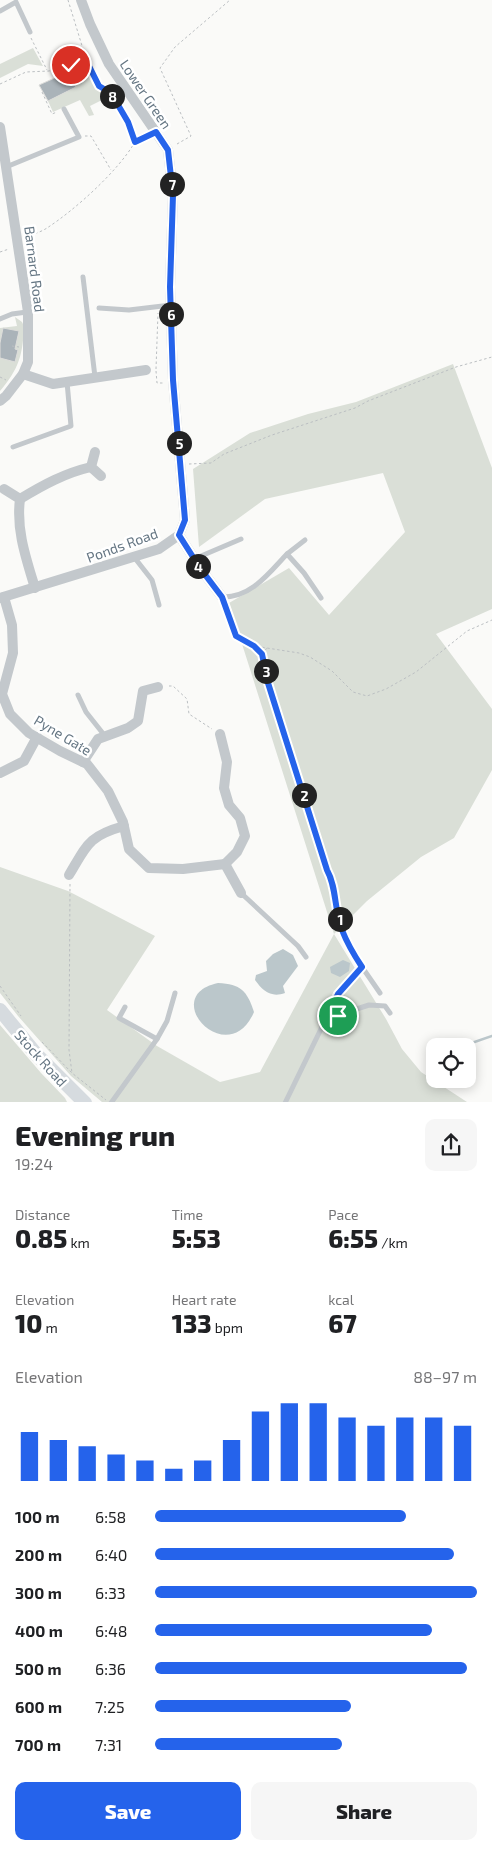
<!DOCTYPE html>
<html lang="en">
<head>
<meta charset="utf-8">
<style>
  :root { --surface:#fff; --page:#f6f6f6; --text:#202124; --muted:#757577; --accent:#2563eb }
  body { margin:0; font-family:"Exo 2",sans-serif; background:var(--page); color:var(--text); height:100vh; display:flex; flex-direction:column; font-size:19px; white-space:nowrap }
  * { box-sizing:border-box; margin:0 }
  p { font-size:16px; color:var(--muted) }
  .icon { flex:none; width:28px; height:28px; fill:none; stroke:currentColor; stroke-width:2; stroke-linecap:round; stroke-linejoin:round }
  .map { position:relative; height:1102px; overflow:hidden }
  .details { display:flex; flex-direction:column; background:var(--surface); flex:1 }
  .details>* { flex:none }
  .buttons { position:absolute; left:426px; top:1038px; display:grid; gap:10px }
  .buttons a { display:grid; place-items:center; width:50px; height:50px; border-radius:10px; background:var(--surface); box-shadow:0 2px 12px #0003; font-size:25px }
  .pin { position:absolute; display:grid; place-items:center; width:42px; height:42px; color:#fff; margin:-21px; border:2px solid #fff; border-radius:50%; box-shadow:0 1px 5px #0007 }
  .km { position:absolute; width:25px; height:25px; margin:-12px; border-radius:50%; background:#222; color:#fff; font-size:14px; line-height:25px; text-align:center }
  .round { display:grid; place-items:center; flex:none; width:52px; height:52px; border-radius:10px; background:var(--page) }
  .overview { display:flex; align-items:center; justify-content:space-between; height:85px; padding:0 15px }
  h1 { font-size:28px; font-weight:800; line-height:38px }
  .figures { display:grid; grid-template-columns:repeat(3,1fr); gap:8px; height:85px; padding:5px 15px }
  .figures div { display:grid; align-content:center }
  .figures b { font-size:25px; font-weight:800 }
  .figures small { font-size:14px; font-weight:400 }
  .figures p { font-size:14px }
  .chart { height:140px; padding:10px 15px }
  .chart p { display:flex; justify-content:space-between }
  .chart svg { width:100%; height:90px; margin-top:5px; stroke:var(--accent); stroke-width:6 }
  .primary-button { display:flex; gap:10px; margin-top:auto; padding:10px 15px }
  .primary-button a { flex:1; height:58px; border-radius:10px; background:var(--accent); color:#fff; font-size:20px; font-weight:800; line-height:58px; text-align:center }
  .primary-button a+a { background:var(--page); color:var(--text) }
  ul { padding:0 15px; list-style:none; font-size:16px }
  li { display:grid; grid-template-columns:80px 60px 1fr; align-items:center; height:38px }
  li i { height:12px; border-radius:6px; background:var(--accent) }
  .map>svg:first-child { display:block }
</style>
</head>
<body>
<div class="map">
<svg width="492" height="1103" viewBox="0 0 492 1103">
  <rect width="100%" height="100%" fill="#fafaf8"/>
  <!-- green -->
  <g fill="#dadfd7">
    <path d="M33,48L43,66L28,64L0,78V64Z"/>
    <path d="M87,62L99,86L112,95L90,106L94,115L89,116L80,100L53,112L48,101L76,87L65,67Z"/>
    <path d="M15,317L22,322L24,326C23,354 19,369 0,391V358L15,362L18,350L11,349L16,344L19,332L0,346V328L17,326Z"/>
    <path d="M453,364L492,468V609L436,634L492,709V770L454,838L421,857L367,901L334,934L386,1019L402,1049L421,1072L467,1102H102L71,1076L18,1016L0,993V867L68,891L155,936L107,1010L157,1046L220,1082L260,1072L334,934L229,603L289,568L329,615L405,532L383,473L265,499L199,547L193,469L250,433L308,414L356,402Z"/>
    <path d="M0,1025L41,1073L65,1098L67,1102H0Z"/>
  </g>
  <!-- water -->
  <g fill="#bbc7cb">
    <path d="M283,949L293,955L298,966L283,986L285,993C271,998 263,991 255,980L256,975L267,971L266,961L273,954Z"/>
    <path d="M343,960L350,963L349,971L340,977L331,973L330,967Z"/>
    <path d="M218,983C241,984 247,991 254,1012C228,1072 157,996 218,983Z"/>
  </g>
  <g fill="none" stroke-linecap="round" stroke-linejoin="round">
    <!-- stream -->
    <path stroke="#bbc7cb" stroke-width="2.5" d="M463,1046L492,1036"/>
  </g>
  <!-- building -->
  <g fill="#aab3b9" stroke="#dcdcda">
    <path d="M68,72L76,87L48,101L39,85Z"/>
    <path d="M3,328L19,331L15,349L18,350L15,362L0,358V343Z"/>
  </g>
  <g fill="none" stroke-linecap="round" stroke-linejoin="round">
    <!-- path -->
    <g stroke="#bbbfc2" stroke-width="1" stroke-dasharray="2.5 2.5" stroke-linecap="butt">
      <path d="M31,38L47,70"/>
      <path d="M0,84L26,72L49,71L87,63"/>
      <path d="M42,92L52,114L57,112"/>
      <path d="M85,136H91L111,170"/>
      <path d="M136,141L146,137"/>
      <path d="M177,144L191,136L160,68L175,47L230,0"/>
      <path d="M26,238C33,234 41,232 47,228C76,209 118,171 135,142L127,122L111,93L99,86L87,62L68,0"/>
      <path d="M0,252L9,249"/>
      <path d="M12,346L19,347"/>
      <path d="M156,369L158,313"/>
      <path d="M156,371L157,383H163"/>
      <path d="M0,377L6,380"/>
      <path d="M189,464L211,463L224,454L272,435L355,408L368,401L456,367L492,357"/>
      <path d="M225,607L236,636L254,646L299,653L310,657L332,671L353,692L367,696L386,689L416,672L467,631L492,620"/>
      <path d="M255,647C265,658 264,672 269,686C290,746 308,808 327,870C338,891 336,917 347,939"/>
      <path d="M262,654L267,648"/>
      <path d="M169,686H173L187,699L189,714L212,729"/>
      <path d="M70,884L69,1050L72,1073"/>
      <path d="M0,986L21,1016"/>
      <path d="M42,1042L72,1073L106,1100"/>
    </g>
    <!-- lane -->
    <g stroke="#c3c8cc" stroke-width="5">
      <path d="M0,11L16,2L30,32"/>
      <path d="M6,167L79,137L64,109"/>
      <path d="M83,277L95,377"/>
      <path d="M99,308L129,310L171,305"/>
      <path d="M0,319L12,314L27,312"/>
      <path d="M13,447L71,426L67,382"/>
      <path d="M287,554L305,540"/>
      <path d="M134,557L152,580L159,605"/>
      <path d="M194,559L241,539"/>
      <path d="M222,597C251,598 269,573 287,554L304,573L321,598"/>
      <path d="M78,695L86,712L105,736"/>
      <path d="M241,893L298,946L306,957"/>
      <path d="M362,967L380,993"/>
      <path d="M326,1019L369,1005L385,1006L390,1013"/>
      <path d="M157,1039L167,1021L175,993"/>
      <path d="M111,1103L157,1039L119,1018L125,1007"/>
      <path d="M285,1103L338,994L362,967L349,947"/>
    </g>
    <!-- street -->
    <g stroke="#c3c8cc" stroke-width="10">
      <path d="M81,0L90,24L109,64L168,150L173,195L170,287L173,380L185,520L179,535"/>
      <path d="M0,127L28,312V362L23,374L6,396L0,401"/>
      <path d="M23,374L53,384L146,370"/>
      <path d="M95,452L91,467L101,476"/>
      <path d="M4,489L20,499C16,530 26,558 35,588"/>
      <path d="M20,499C43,485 65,473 91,467"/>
      <path d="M4,597L12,625L13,653L2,694L10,714L29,733L60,751L87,764L108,791L123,822L129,849L149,868L183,869L225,864L241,893"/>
      <path d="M0,598L159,549L179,535L200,568L222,597"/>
      <path d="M220,734L227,762L224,788L229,805L240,818L245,836L237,852L225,864"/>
      <path d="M83,762L98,739L128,728L138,721L143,691L158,687"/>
      <path d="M0,773L24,761L37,737"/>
      <path d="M69,875C87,845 88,836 124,826"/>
    </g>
    <!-- secondary -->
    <path stroke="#d6dbdf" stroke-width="14" d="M0,1010L36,1054L85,1103"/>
  </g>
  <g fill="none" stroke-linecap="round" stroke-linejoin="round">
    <defs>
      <path id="route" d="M71,65L87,62L99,86L111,93L128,122L135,142L156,132L168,150L173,195L170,287L173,380L185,520L179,535L200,568L222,597L236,636L254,646L262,654L268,683L327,870C337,888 334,910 342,930C347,943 354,955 362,967L338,994L326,1018L338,1016"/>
    </defs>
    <!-- route casing -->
    <use href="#route" stroke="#fff" stroke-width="10"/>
    <!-- route -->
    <use href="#route" stroke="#2563eb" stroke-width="6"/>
  </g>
  <g text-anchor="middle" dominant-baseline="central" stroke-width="5" stroke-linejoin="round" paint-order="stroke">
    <!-- street labels -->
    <g font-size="14" fill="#657683" stroke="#fff">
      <text transform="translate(146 94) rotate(56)">Lower Green</text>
      <text transform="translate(35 269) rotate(83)">Barnard Road</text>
      <text transform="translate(122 545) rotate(-20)">Ponds Road</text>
      <text transform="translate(63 735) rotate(31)">Pyne Gate</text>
      <text transform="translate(41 1058) rotate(48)">Stock Road</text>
    </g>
  </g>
</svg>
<div class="buttons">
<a><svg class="icon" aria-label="locate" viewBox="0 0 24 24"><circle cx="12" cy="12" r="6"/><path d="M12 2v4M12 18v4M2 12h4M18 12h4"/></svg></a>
</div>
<div class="pin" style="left:338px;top:1016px;background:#1e9e55"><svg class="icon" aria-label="arrive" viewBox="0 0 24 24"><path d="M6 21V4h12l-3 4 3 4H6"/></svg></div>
<div class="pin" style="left:71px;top:65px;background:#d93025"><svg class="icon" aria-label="check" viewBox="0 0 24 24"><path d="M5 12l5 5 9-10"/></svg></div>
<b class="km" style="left:340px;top:919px">1</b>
<b class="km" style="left:304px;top:795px">2</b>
<b class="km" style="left:266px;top:671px">3</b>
<b class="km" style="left:198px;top:566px">4</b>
<b class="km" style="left:179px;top:443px">5</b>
<b class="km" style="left:171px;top:314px">6</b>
<b class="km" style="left:172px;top:184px">7</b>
<b class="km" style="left:112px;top:96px">8</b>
</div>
<section class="details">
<div class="overview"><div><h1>Evening run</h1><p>19:24</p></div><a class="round"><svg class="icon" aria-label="share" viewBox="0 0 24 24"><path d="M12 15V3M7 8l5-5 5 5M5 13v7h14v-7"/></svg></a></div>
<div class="figures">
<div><p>Distance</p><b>0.85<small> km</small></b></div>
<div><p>Time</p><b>5:53</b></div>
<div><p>Pace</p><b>6:55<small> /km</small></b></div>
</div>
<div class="figures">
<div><p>Elevation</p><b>10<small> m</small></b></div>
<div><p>Heart rate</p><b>133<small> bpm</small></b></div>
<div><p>kcal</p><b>67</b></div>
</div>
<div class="chart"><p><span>Elevation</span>88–97 m</p>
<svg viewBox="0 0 160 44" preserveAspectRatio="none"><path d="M5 44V20M15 44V24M25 44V27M35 44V31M45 44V34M55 44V38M65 44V34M75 44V24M85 44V10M95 44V6M105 44V6M115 44V13M125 44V17M135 44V13M145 44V13M155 44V17"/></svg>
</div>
<ul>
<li><b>100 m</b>6:58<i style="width:78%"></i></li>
<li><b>200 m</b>6:40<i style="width:93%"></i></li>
<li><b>300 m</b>6:33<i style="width:100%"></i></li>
<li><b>400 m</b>6:48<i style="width:86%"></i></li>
<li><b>500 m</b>6:36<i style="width:97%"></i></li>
<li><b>600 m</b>7:25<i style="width:61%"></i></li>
<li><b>700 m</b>7:31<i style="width:58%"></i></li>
</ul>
<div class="primary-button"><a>Save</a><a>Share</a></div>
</section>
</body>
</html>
